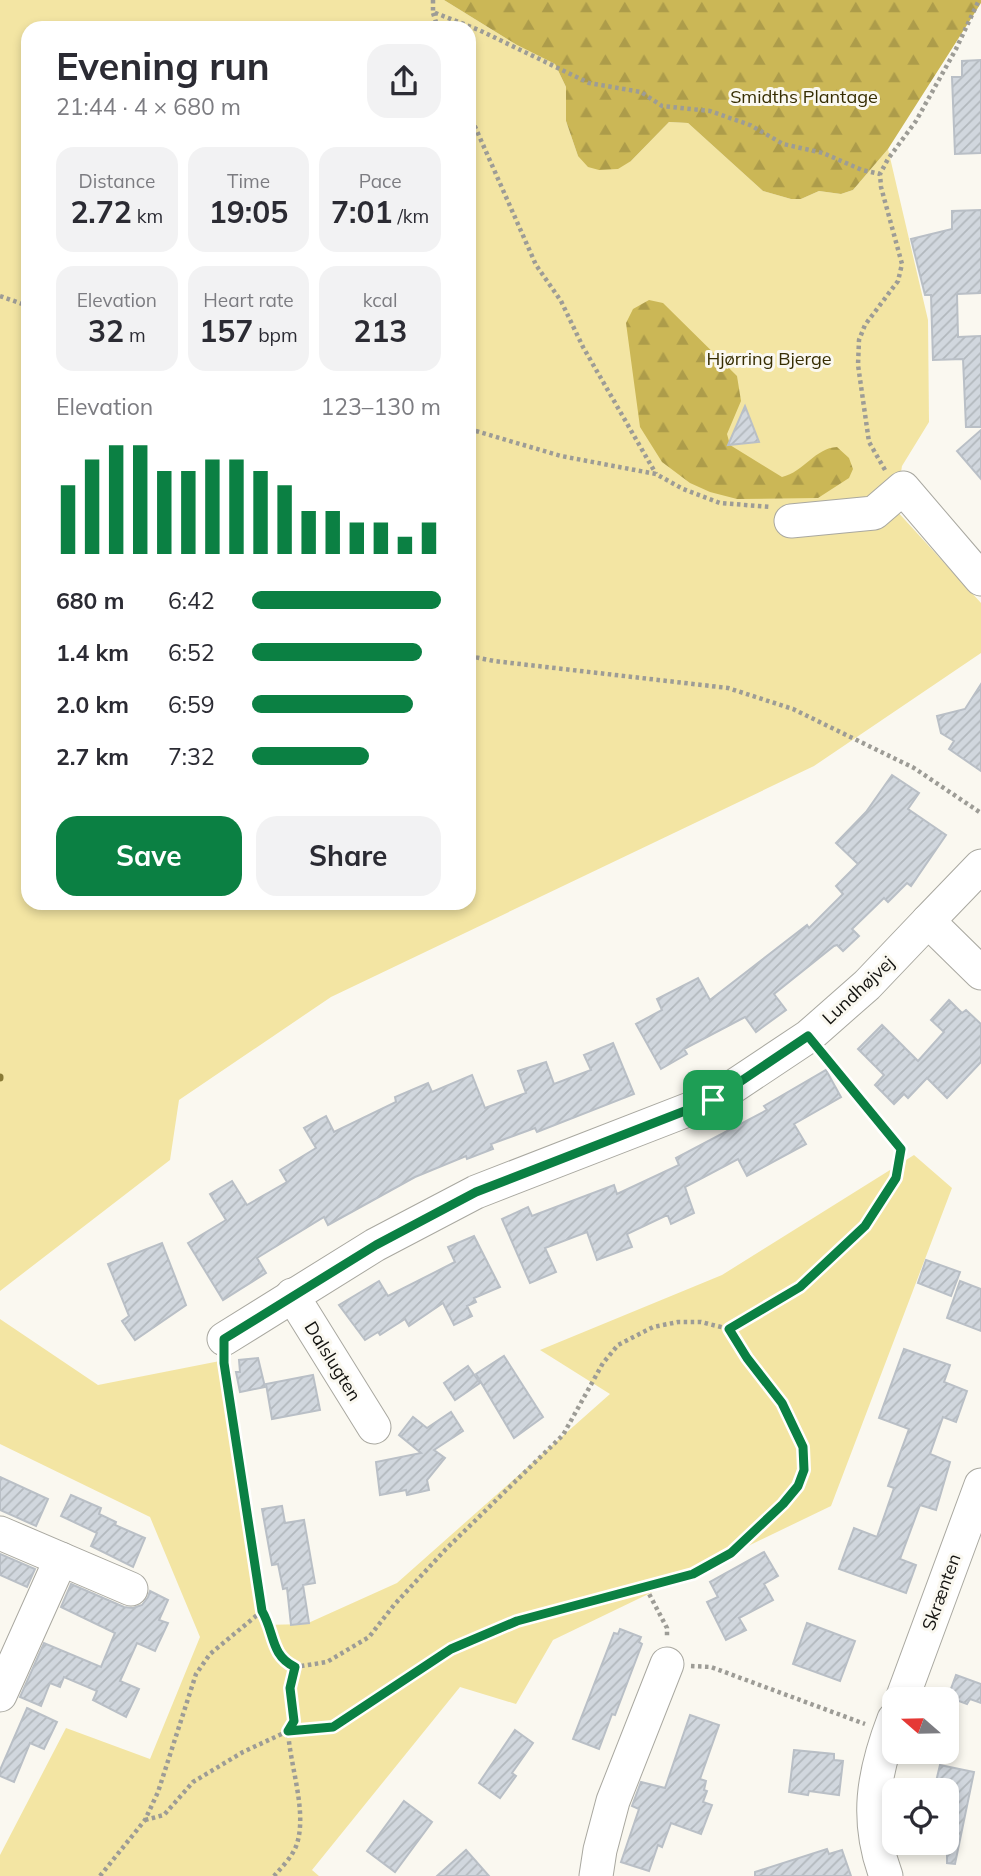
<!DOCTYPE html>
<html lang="en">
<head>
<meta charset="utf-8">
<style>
  :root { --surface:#fff; --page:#f2f2f3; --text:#2b2b33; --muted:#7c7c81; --accent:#0b8043 }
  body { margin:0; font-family:Mulish,sans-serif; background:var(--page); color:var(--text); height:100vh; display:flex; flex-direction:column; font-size:26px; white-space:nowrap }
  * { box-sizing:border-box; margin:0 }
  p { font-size:23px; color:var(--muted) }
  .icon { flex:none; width:38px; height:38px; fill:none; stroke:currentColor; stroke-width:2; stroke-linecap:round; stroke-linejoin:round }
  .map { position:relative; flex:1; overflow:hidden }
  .sheet { position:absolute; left:21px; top:21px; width:455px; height:889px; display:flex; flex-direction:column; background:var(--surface); border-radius:21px; box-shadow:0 4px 10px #0003 }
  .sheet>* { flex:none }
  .needle { width:46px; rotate:290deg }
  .buttons { position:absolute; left:882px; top:1687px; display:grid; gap:14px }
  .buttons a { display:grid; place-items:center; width:77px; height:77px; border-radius:14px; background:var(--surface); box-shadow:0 4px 10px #0003; font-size:35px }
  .pin { position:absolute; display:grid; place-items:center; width:60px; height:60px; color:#fff; margin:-30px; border-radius:14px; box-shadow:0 4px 10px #0006 }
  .round { display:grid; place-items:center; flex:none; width:74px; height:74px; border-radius:21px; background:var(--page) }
  .overview { display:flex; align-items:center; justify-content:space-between; height:119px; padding:0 35px }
  h1 { font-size:38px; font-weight:700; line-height:52px }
  .metrics { display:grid; grid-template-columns:repeat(3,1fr); gap:10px; height:119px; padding:7px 35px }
  .metrics div { display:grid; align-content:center; border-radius:18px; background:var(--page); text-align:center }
  .metrics b { font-size:30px; font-weight:700 }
  .metrics small { font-size:19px; font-weight:400 }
  .metrics p { font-size:19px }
  .chart { height:196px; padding:14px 35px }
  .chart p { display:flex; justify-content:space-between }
  .chart svg { width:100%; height:126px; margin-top:7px; stroke:var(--accent); stroke-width:6 }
  .cta { display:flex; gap:14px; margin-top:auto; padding:14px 35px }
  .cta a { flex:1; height:80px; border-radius:21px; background:var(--accent); color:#fff; font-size:28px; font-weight:700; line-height:80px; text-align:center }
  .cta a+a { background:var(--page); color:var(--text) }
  ul { padding:0 35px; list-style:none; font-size:23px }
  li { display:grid; grid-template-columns:112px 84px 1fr; align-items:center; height:52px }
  li i { height:18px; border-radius:9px; background:var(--accent) }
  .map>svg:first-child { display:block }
</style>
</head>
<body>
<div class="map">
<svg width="981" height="1876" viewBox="0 0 981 1876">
  <defs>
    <pattern id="forest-firs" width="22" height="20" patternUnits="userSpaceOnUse" patternTransform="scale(1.75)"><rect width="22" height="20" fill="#cbb756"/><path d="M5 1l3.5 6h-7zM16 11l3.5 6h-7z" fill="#ad9c4a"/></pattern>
    <pattern id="building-hatch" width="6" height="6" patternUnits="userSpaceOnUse" patternTransform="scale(1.75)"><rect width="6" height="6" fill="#d1d7de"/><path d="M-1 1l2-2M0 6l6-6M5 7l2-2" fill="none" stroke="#b2b8bd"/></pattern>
  </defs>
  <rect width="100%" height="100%" fill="#faf8f0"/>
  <!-- green -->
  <g fill="#f3e5a3" fill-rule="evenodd">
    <path d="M0,0H444L517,45L555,64L566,87V121L578,156L631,161L669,122L688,123L763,191L791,199H801L819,191L841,194L853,190L888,149L928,320L929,422L902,466L895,509L981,603V653L814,766L331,997L179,1100L170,1160L0,1291ZM28,28H469V903H28Z"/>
    <path d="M914,1155L952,1188L831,1506L553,1640L516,1704L460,1687L312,1870L319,1876H0V1855L66,1728L150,1759L200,1637L150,1517L0,1444V1319L98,1385L230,1359L264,1625L306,1624L397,1583L610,1394L540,1350L722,1275Z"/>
  </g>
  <!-- forest -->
  <g fill="url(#forest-firs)">
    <path d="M444,0H981V3L888,149L853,190L841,194L819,191L801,199H791L763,191L688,123L669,122L631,161L618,169L599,170L588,167L578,156L566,121V87L555,64L517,45Z"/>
    <path d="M649,300L663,303L737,376L741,401L727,434L730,445L782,477C804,472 815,448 837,447L849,458L853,469L849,478L818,498L737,499L710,492L690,483L662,462L640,427L626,323L633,309Z"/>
  </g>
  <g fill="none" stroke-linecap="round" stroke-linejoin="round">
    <!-- stream -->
    <path stroke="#897a36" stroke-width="7" d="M0,1078V1077"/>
  </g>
  <!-- building -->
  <g fill="url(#building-hatch)" stroke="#b9bfc6" stroke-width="2">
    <path d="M981,60V153L955,154L952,77H962V61Z"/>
    <path d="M981,210V293L957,294L958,337L981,336V427H966L963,359L933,360L931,295H925L911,239L952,229V211Z"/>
    <path d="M745,406L759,442L728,445Z"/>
    <path d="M981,430V479L957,451Z"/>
    <path d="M981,684V771L949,749L954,741L941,733L937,716L965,709Z"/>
    <path d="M892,775L919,793L908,809L946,835L911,886L907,883L888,902L884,898L852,929L859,936L843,951L837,945L834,946L774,994L786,1010L756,1032L745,1017L684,1049L687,1054L661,1069L636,1024L662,1010L657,999L698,978L710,1000L807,925L809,928L843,894L836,886L858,864L836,843L866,812Z"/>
    <path d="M949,1000L962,1013L966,1010L981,1024V1062L947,1098L927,1078L908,1098L904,1094L894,1104L875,1085L884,1075L858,1049L882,1025L918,1061L944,1032L931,1020Z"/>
    <path d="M613,1043L634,1094L537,1132L535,1128L491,1144L493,1149L467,1159L466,1156L415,1177L328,1225L324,1217L257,1258L266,1273L223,1300L188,1243L226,1220L210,1194L232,1181L247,1205L287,1182L280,1170L316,1148L304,1128L326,1116L334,1132L396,1102L395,1097L428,1083L432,1092L472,1075L485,1108L526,1093L518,1071L546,1062L554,1084L591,1070L584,1055Z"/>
    <path d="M826,1070L841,1097L794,1124L806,1144L747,1176L738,1159L685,1187L694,1213L671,1224L668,1216H665L627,1234L632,1247L597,1260L587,1232L545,1248L556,1272L530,1283L502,1219L528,1207L532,1216L614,1185L617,1194L679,1165L676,1158L767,1110L764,1106Z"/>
    <path d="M474,1236L500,1287L474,1298L476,1302L467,1306L472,1316L454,1325L443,1303L409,1326L405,1319L380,1335L378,1332L365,1340L339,1305L379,1281L388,1296L455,1262L448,1247Z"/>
    <path d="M162,1243L186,1305L135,1340L122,1321L129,1316L108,1264Z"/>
    <path d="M926,1260L960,1272L951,1296L918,1283Z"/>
    <path d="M960,1281L981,1289V1331L947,1318Z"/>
    <path d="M904,1349L950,1365L944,1382L967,1391L956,1422L943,1417L930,1454L950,1462L936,1510L920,1505L900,1559L916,1565L906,1593L839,1569L854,1528L877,1537L894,1488L888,1486L909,1429L879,1418Z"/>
    <path d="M504,1356L543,1417L514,1438L476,1374Z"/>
    <path d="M258,1358L265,1387L240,1392L236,1372H240L239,1360Z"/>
    <path d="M468,1366L480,1383L455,1400L444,1383Z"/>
    <path d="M313,1375L320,1410L272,1419L266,1384Z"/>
    <path d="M451,1412L463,1431L434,1450L445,1458L427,1480L429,1490L407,1495L406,1490L380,1495L376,1462L421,1453L399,1435L413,1417L427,1428Z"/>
    <path d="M0,1477L48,1499L36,1526L0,1510Z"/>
    <path d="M71,1495L101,1508L99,1514L116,1522L115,1525L145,1538L133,1567L91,1546L97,1533L61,1516Z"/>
    <path d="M282,1506L285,1523L304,1520L315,1583L303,1585L309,1623L291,1625L287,1588L283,1589L278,1564L272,1565L262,1509Z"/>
    <path d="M764,1552L778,1576L764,1584L773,1600L739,1618L746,1630L726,1640L707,1602L718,1597L710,1582Z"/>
    <path d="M0,1554L35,1569L27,1587L0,1575Z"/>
    <path d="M71,1584L124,1607L133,1608L142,1605L148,1597L150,1591L168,1600L159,1620L168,1623L155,1651L137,1643L120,1681L139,1689L126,1717L93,1700L97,1691L64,1677L60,1687L50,1683L41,1706L20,1697L44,1643L101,1667L115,1633L61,1607Z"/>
    <path d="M807,1623L855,1641L840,1681L793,1664Z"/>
    <path d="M620,1629L641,1637L639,1642L642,1644L615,1715L612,1714L599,1749L573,1739L614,1633L618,1634Z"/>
    <path d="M956,1675L981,1684V1703L970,1699L967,1704L948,1697Z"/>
    <path d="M27,1708L57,1722L44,1749L30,1743L14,1782L0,1776V1770Z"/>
    <path d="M690,1715L719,1725L700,1779L706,1781L704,1790L707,1791L703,1802L712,1805L701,1834L671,1823L662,1847L658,1845L649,1871L621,1862L639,1809L632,1806L641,1782L665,1788Z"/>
    <path d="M515,1730L533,1743L512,1773L516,1776L500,1798L479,1783Z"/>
    <path d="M794,1750L834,1754V1760L843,1761L839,1795L809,1791L808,1795L789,1792Z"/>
    <path d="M940,1765L974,1772L955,1864L947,1863V1790H934Z"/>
    <path d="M404,1801L432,1822L395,1872L367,1851Z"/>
    <path d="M827,1849L829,1854L842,1850L851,1876H755V1872Z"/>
    <path d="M466,1850L489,1876H437Z"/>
  </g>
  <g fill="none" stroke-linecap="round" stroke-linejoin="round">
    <defs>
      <g id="minor">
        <path d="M791,521L874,513L903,488L981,579"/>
        <path d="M981,866L928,921L981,973"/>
        <path d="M292,1295L374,1427"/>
        <path d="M224,1339L375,1245L476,1192L713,1100L809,1036L867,985L928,921"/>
        <path d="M0,1533L131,1589"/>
        <path d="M0,1695L61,1559"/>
        <path d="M902,1699L981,1485"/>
        <path d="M596,1876L600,1850L613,1801L667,1664"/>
        <path d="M886,1876C865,1820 873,1774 894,1719"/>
      </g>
    </defs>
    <!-- minor casing -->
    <use href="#minor" stroke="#a9a8a0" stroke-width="35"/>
    <!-- path -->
    <g stroke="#9d9c96" stroke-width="4.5" stroke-dasharray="3.5 3.5" stroke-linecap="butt">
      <path d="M433,0V12L479,30L589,83L641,92L662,106L710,111L750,125L783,144L823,153L862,170L880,174"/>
      <path d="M433,13L438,28"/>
      <path d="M469,113L536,265L561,301L583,347L656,474"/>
      <path d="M0,296L28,306"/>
      <path d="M469,429L561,456L656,474L683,489L720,503L771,507"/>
      <path d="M885,470L869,442L858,365L859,340L865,325L898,281L902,264L881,187L880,174L888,159L916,121L956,49L979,0"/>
      <path d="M469,656L494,661L728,688L793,709L914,768L981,813"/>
      <path d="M729,1329L800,1287L865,1226L896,1178L901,1149L825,1055"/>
      <path d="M646,1588L667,1628V1638"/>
      <path d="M691,1666L711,1667L865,1724"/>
      <path d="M145,1820L164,1815L193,1782L243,1752L288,1731L333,1727L451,1649L517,1621L693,1574L731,1553L783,1504L798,1486L804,1470L803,1447L782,1403L747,1358L729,1329L701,1322H678L653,1327L618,1345L603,1363L563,1435L446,1549L394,1605L369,1637L327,1662L295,1667L284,1661L276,1651L268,1622L262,1611"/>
      <path d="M100,1876L145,1820L158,1792L196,1674L210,1654L262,1611L224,1365"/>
      <path d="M274,1876C283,1866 295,1854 298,1840C306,1808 290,1765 288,1731L294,1721L290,1687L295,1667"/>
    </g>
    <!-- minor -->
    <use href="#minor" stroke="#fff" stroke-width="33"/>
  </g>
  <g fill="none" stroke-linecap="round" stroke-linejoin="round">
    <defs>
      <path id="route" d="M808,1036L901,1149L896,1178L865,1226L800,1287L729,1329L747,1358L782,1403L803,1447L804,1470L798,1486L783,1504L731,1553L693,1574L517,1621L451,1649L333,1727L288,1731L294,1721L290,1688L295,1667C270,1655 275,1633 262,1611L224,1363V1339L376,1245L476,1192L713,1100Z"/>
    </defs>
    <!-- route casing -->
    <use href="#route" stroke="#fff" stroke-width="14"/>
    <!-- route -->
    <use href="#route" stroke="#0b8043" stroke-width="9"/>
  </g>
  <g text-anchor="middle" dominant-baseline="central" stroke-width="6" stroke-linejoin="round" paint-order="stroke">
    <!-- park labels -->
    <g font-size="18" fill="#362d02" stroke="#faf8f0">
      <text x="804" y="96">Smidths Plantage</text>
      <text x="769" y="358">Hjørring Bjerge</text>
    </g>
    <!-- street labels -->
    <g font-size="18" fill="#12120f" stroke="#faf8f0">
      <text transform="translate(858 990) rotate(-43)">Lundhøjvej</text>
      <text transform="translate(333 1361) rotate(58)">Dalslugten</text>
      <text transform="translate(941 1592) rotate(-70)">Skrænten</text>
    </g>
  </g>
</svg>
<div class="buttons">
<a><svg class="needle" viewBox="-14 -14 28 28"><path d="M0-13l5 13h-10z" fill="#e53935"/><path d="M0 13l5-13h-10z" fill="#7c7c81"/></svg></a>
<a><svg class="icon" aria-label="locate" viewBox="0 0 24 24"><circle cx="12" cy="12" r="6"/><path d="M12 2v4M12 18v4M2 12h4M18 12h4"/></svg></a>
</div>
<div class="pin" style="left:713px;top:1100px;background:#1e9e55"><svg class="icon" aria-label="arrive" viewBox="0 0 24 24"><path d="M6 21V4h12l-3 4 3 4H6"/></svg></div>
<section class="sheet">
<div class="overview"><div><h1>Evening run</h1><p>21:44 · 4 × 680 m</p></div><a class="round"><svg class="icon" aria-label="share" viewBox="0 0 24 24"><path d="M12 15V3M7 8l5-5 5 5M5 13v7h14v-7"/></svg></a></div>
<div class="metrics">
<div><p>Distance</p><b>2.72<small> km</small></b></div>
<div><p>Time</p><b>19:05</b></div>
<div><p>Pace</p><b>7:01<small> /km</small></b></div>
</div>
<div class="metrics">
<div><p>Elevation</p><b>32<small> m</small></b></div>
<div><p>Heart rate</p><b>157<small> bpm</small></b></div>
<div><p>kcal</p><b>213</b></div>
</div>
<div class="chart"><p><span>Elevation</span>123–130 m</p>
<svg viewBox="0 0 160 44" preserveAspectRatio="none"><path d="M5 44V20M15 44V11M25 44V6M35 44V6M45 44V15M55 44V15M65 44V11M75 44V11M85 44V15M95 44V20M105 44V29M115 44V29M125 44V33M135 44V33M145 44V38M155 44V33"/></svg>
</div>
<ul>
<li><b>680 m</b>6:42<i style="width:100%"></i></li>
<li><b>1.4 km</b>6:52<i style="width:90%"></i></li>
<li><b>2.0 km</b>6:59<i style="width:85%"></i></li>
<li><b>2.7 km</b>7:32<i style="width:62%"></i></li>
</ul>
<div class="cta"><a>Save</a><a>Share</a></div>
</section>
</div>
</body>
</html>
